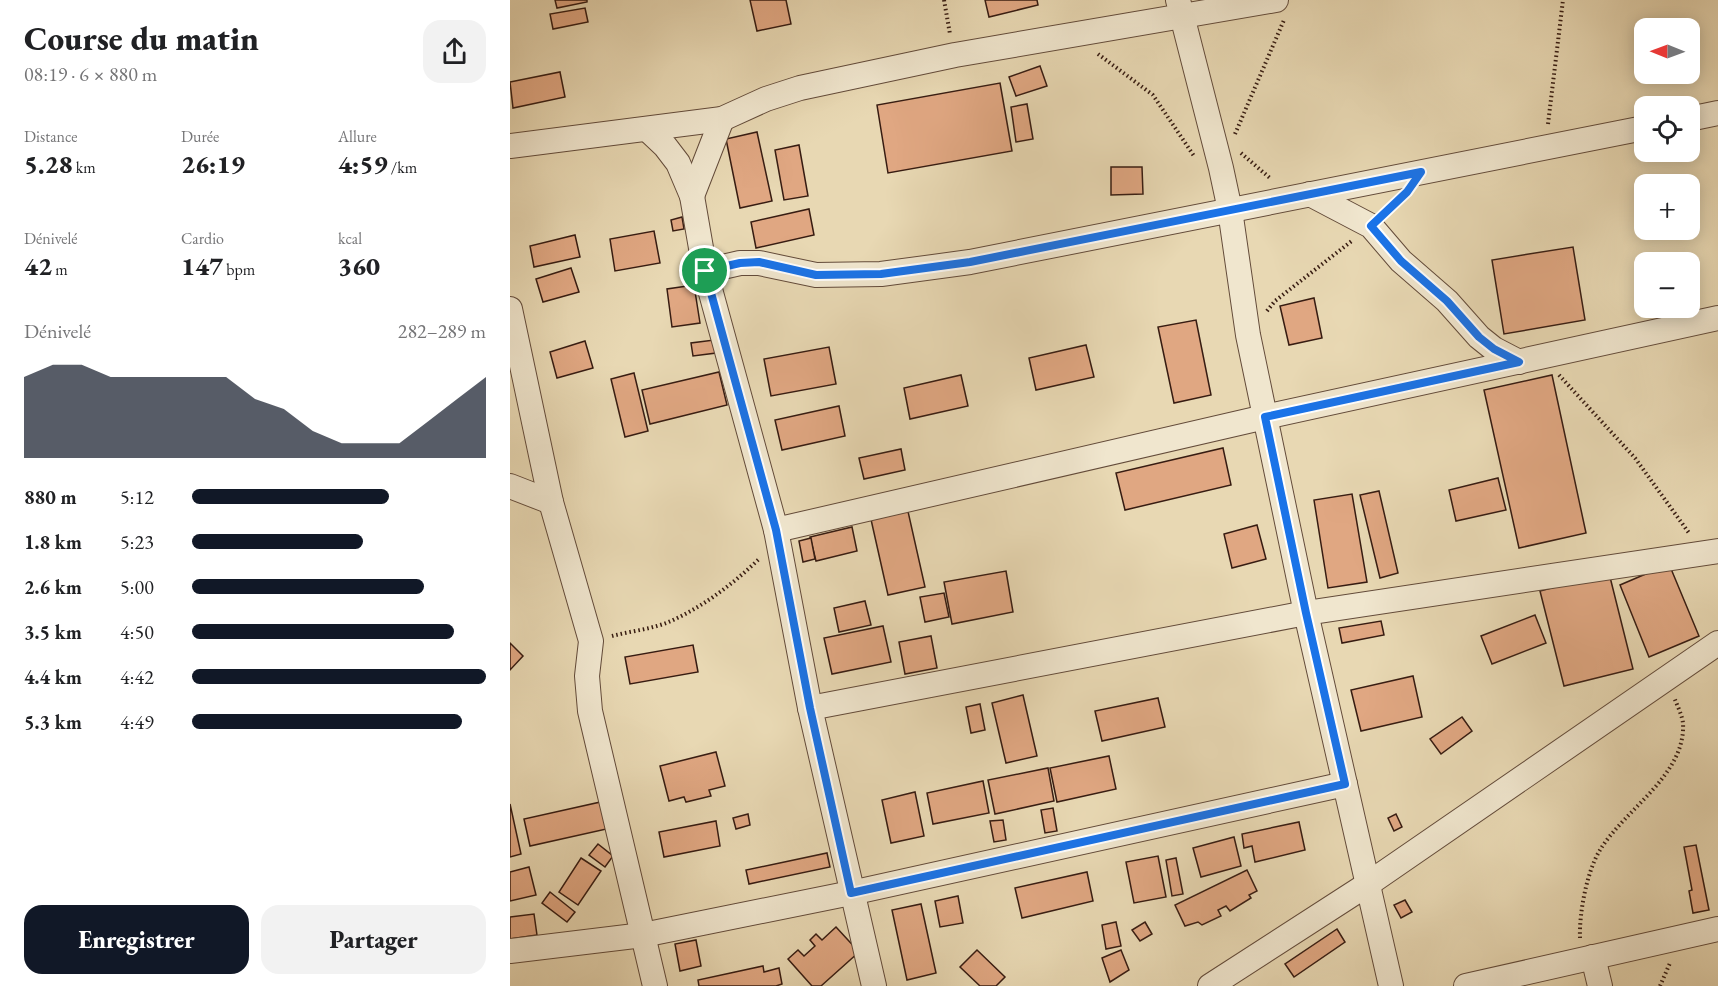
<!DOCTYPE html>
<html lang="fr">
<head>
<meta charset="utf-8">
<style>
  :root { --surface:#fff; --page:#f2f2f2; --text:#202124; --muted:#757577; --accent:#111827 }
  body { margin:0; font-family:"EB Garamond",serif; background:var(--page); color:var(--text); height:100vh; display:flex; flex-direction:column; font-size:22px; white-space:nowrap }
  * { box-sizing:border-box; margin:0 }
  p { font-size:20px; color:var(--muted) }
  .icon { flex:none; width:33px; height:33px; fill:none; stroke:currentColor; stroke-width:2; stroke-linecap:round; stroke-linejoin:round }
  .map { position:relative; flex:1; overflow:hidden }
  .sheet { display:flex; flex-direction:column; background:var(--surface); width:510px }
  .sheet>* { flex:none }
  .needle { width:39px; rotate:271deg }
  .tools { position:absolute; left:1124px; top:18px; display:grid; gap:12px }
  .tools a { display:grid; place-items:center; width:66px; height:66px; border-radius:12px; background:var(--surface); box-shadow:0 3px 15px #0003; font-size:30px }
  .pin { position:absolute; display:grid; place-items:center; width:51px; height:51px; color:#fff; margin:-26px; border:3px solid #fff; border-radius:50%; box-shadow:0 2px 6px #0007 }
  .round { display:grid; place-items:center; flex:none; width:63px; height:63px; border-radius:18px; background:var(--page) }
  .head { display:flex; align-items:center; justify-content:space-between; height:102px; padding:0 24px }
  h1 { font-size:33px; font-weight:800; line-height:45px }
  .stats { display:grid; grid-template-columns:repeat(3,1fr); gap:9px; height:102px; padding:6px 24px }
  .stats div { display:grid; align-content:center }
  .stats b { font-size:26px; font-weight:800 }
  .stats small { font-size:16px; font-weight:400 }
  .stats p { font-size:16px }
  .chart { height:168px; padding:12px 24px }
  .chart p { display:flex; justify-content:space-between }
  .chart svg { width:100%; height:108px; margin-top:6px; fill:var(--accent); opacity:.7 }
  .primary-button { display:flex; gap:12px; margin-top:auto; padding:12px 24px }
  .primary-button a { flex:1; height:69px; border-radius:18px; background:var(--accent); color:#fff; font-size:24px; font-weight:800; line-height:69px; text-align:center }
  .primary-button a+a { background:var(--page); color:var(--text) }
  ul { padding:0 24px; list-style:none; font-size:20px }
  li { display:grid; grid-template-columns:96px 72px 1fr; align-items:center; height:45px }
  li i { height:15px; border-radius:8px; background:var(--accent) }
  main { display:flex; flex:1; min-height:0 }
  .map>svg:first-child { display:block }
</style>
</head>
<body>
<main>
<section class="sheet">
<div class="head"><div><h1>Course du matin</h1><p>08:19 · 6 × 880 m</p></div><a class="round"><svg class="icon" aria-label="share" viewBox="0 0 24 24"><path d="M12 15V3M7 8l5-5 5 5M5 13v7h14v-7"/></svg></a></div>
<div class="stats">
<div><p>Distance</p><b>5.28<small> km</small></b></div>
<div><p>Durée</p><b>26:19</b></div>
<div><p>Allure</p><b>4:59<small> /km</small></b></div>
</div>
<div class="stats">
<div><p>Dénivelé</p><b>42<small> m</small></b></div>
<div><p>Cardio</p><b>147<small> bpm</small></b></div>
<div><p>kcal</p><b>360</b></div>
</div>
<div class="chart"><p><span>Dénivelé</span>282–289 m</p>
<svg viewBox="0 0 160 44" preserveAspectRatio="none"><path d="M0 44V11L10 6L20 6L30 11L40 11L50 11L60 11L70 11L80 20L90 24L100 33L110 38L120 38L130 38L140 29L150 20L160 11V44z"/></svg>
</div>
<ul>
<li><b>880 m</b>5:12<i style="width:67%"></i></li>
<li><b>1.8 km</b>5:23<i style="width:58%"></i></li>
<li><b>2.6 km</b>5:00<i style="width:79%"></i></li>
<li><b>3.5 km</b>4:50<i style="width:89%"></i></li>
<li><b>4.4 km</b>4:42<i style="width:100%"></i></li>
<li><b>5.3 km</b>4:49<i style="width:92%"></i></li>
</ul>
<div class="primary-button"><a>Enregistrer</a><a>Partager</a></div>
</section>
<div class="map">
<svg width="1208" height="986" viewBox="0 0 1208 986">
  <rect width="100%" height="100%" fill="#e8d8b3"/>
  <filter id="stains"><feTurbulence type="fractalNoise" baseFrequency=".00333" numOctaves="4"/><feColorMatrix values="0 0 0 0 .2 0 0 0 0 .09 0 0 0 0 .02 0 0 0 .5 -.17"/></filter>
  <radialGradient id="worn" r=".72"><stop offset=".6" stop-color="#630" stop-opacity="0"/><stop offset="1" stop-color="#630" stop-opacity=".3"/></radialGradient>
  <!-- building -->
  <g fill="#e0a782" stroke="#371c12" stroke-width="1.5">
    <path d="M45,0H77V2L47,8Z"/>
    <path d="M240,0H276L281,24L247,31Z"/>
    <path d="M475,0H527L528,5L479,17Z"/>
    <path d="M75,8L78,22L43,29L40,14Z"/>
    <path d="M530,66L537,86L506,96L499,77Z"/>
    <path d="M50,72L55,97L3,108L0,82Z"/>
    <path d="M490,83L502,151L378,173L367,105Z"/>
    <path d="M517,104L523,139L506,142L501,107Z"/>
    <path d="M247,132L262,201L230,208L216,139Z"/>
    <path d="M289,145L298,196L274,200L265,150Z"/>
    <path d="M601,167H632L633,194L601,195Z"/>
    <path d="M299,209L304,235L246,248L241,222Z"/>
    <path d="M172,217L174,229L163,231L161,220Z"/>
    <path d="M144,231L150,263L105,271L100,239Z"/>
    <path d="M65,235L70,257L24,267L20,246Z"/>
    <path d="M1063,247L1075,320L994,334L982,260Z"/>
    <path d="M61,268L69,292L33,302L26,279Z"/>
    <path d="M184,285L190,323L162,327L157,289Z"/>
    <path d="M804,298L812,338L779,345L770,306Z"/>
    <path d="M686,320L701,395L664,403L648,327Z"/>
    <path d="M204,340L206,353L183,356L181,343Z"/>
    <path d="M75,341L83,368L47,378L40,352Z"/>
    <path d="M576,345L584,377L526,390L519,358Z"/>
    <path d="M319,347L326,384L261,396L254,359Z"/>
    <path d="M209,372L217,405L140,424L132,390Z"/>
    <path d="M124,373L138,431L115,437L101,379Z"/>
    <path d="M451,375L458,406L400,419L394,388Z"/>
    <path d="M1042,375L1076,533L1009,548L974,390Z"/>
    <path d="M329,406L335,436L272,450L265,420Z"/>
    <path d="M713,448L721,485L615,510L606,473Z"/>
    <path d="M391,449L395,470L354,479L349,458Z"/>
    <path d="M988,478L996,510L946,521L939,490Z"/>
    <path d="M869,491L888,573L870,578L850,495Z"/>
    <path d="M842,494L857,582L818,588L804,500Z"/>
    <path d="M397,507L415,587L378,595L360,515Z"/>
    <path d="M747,525L756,559L722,568L714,534Z"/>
    <path d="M342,527L347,551L306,561L300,537Z"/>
    <path d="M301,538L305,559L293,562L289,541Z"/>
    <path d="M1159,564L1189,636L1139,657L1110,585Z"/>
    <path d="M496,571L503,612L442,624L434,582Z"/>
    <path d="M1099,573L1123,669L1054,686L1030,591Z"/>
    <path d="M434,593L439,617L415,622L410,597Z"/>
    <path d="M355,601L361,625L329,632L324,608Z"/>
    <path d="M1025,615L1036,643L982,664L971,636Z"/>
    <path d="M871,621L874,635L832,643L829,628Z"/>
    <path d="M373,626L381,662L322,674L314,638Z"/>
    <path d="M421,636L427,668L395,674L389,642Z"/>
    <path d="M0,643L13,656L0,670Z"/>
    <path d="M183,645L188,672L120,684L115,657Z"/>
    <path d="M903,676L912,717L851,731L841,690Z"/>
    <path d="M513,695L527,756L496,763L482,703Z"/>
    <path d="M648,698L655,727L592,741L585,711Z"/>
    <path d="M470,704L475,730L461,733L456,707Z"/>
    <path d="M952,717L962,731L931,754L920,739Z"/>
    <path d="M206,752L215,786L199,790L201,796L176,802L174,797L159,801L150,766Z"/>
    <path d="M599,756L606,789L547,802L540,768Z"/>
    <path d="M538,768L544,801L485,814L478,780Z"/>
    <path d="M473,781L479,813L423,824L417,793Z"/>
    <path d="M405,792L414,836L381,843L372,800Z"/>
    <path d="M95,801L101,828L20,846L14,819Z"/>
    <path d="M0,804L11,854L0,857Z"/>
    <path d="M543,808L547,831L535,833L531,810Z"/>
    <path d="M238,814L240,825L226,829L223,818Z"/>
    <path d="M886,814L892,827L884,831L878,818Z"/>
    <path d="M493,820L496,840L484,842L480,821Z"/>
    <path d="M206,821L210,846L154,857L149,832Z"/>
    <path d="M789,822L795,850L745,862L742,846L734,848L732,834Z"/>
    <path d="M724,837L731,866L691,877L683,848Z"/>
    <path d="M88,844L103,856L95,867L79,855Z"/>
    <path d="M1186,845L1199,910L1183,913L1179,891L1182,890L1174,847Z"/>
    <path d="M317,853L320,867L239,884L236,870Z"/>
    <path d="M648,856L656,897L624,903L616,862Z"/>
    <path d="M71,858L91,871L68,905L49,892Z"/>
    <path d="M666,858L673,894L662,896L656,860Z"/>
    <path d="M19,867L26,895L0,901V872Z"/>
    <path d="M737,870L747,891L739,895L741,898L720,911L716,906L708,910L711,916L692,925L688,922L675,926L665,905Z"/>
    <path d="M577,872L583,901L512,918L505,888Z"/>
    <path d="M40,892L65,912L57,922L32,903Z"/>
    <path d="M448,896L453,923L430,927L425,901Z"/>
    <path d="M895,900L902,912L891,918L884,905Z"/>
    <path d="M411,904L426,973L397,980L382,910Z"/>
    <path d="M24,914L27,935L0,939V917Z"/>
    <path d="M606,922L611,946L596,949L592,925Z"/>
    <path d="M635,922L642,934L630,941L622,930Z"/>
    <path d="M326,927L349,952L311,986H302L278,959L288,950L294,956L305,946L300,940L306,934L312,940Z"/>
    <path d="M827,929L835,942L784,977L775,964Z"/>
    <path d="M186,940L191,966L170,971L165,944Z"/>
    <path d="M467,950L495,977L486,986H470L450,967Z"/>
    <path d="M611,950L619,970L600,982L592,958Z"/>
    <path d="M253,966L254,972L269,968L272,984L266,986H189L188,980Z"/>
  </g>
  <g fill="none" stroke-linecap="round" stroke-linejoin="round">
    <defs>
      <g id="street">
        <path d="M668,0L711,168L720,210L738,335L796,613L881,986"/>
        <path d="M1179,119L1208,113"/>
        <path d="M137,129L155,146L168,163L182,196L195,271L266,530L300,708L364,986"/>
        <path d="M0,146L212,119L256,99L290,88L445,55L766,0"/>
        <path d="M800,194L861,226L891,261L937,301L969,337L984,349L1009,362"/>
        <path d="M182,196L212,119"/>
        <path d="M195,271L230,263H249L306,275L371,274L460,262L1134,128"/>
        <path d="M0,309L41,502L81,641L77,676L80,711L145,986"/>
        <path d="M0,486L41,502"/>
        <path d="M266,530L755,417L1208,318"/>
        <path d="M300,708L796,613L1208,551"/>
        <path d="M0,951L133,935L341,893L835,784"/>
        <path d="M1083,957L1090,986"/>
        <path d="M700,986L858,884L1208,643"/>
        <path d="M956,986L1208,929"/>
      </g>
    </defs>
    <!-- street casing -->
    <use href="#street" stroke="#634b3a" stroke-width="26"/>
    <!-- path -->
    <g stroke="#371c12" stroke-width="4" stroke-dasharray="1.5 3" stroke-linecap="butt">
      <path d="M434,0L440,34"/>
      <path d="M588,54L643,95L684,156"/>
      <path d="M1038,124L1053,0"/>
      <path d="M725,134L774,20"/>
      <path d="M731,153L761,179"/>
      <path d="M876,212L888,200"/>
      <path d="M757,311L765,301L843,240"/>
      <path d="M1049,375L1125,458L1179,533"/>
      <path d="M102,636C121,631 143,629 161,621C194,606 223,584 249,559"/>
      <path d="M1070,938C1069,913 1077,871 1090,850C1115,809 1176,775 1173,723C1172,715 1167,705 1164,697"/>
      <path d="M1150,986L1160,963"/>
    </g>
    <!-- street -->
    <use href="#street" stroke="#f0e6ce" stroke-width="24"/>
  </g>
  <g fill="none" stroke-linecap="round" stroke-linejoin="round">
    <defs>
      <path id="route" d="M911,172L897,192L861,226L891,261L937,301L969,337L984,349L1009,362L755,417L796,613L835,784L341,893L300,708L266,530L195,271L230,263L249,262L306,275L371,274L460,262Z"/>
    </defs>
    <!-- route casing -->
    <use href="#route" stroke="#fff" stroke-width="12"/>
    <!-- route -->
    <use href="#route" stroke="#1a73e8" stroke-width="8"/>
  </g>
  <rect width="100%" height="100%" filter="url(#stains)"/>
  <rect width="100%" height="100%" fill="url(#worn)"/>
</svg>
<div class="tools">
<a><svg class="needle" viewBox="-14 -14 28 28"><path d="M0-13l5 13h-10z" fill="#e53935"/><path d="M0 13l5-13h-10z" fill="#757577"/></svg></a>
<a><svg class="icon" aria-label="locate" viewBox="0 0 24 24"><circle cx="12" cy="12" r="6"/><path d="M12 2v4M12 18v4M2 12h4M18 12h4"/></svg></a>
<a>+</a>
<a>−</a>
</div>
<div class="pin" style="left:195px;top:271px;background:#1e9e55"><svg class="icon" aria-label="arrive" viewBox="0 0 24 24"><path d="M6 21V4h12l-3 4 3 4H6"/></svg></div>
</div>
</main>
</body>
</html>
